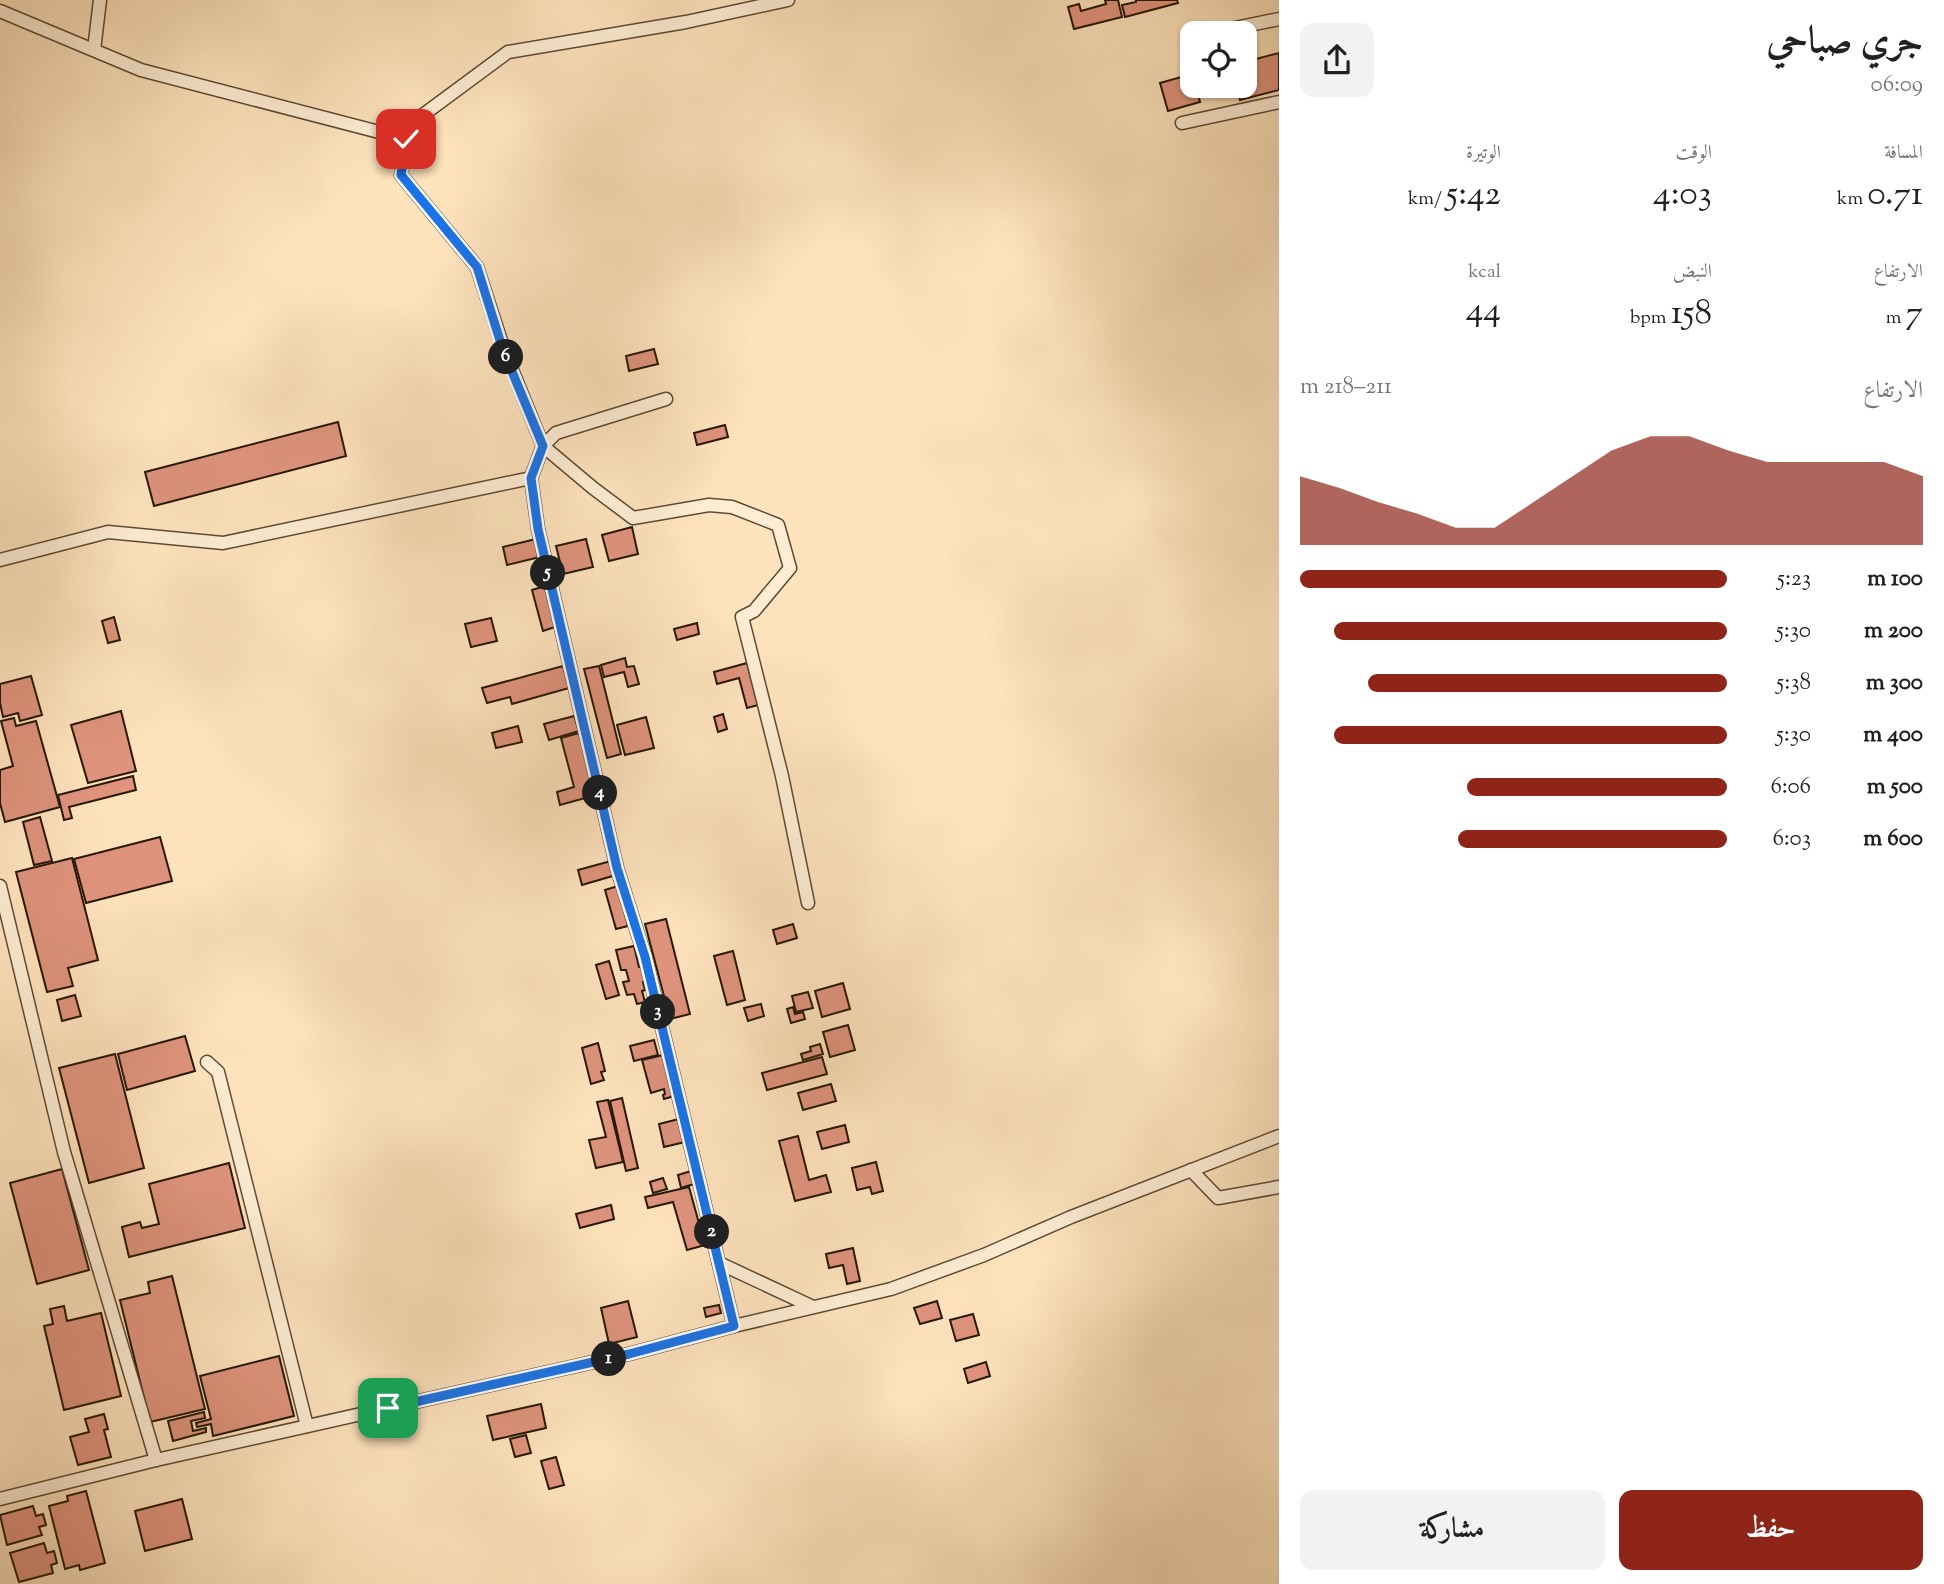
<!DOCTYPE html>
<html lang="ar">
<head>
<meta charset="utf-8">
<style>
  :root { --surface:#fff; --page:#f2f2f2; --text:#202124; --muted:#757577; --accent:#8f2418 }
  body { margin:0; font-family:"Sorts Mill Goudy",Amiri,serif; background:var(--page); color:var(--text); direction:rtl; height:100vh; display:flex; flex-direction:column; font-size:26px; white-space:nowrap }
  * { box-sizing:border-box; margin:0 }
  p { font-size:23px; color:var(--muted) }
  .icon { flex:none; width:38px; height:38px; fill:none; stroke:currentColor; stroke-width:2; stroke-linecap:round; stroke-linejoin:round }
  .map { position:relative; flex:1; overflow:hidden; direction:ltr }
  .panel { display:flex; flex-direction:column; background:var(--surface); width:665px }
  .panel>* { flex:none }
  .tools { position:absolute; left:1180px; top:21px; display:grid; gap:14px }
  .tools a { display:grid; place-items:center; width:77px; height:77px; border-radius:14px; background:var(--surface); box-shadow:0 2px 5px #0004; font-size:35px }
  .pin { position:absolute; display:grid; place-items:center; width:60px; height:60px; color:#fff; margin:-30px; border-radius:14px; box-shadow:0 4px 10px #0006 }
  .km { position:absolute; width:35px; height:35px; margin:-18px; border-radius:50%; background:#222; color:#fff; font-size:19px; line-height:35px; text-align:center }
  .round { display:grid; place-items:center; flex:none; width:74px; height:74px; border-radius:14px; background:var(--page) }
  .head { display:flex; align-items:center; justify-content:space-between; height:119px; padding:0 21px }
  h1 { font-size:38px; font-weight:600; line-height:52px }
  .stats { display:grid; grid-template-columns:repeat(3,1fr); gap:10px; height:119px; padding:7px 21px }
  .stats div { display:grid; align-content:center }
  .stats b { font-size:35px; font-weight:600 }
  .stats small { font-size:19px; font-weight:400 }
  .stats p { font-size:19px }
  .chart { height:196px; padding:14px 21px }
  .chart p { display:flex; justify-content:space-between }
  .chart svg { width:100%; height:126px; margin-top:7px; fill:var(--accent); opacity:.7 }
  .primary-button { display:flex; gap:14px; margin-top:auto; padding:14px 21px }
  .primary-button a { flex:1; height:80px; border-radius:14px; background:var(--accent); color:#fff; font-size:28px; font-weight:600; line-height:80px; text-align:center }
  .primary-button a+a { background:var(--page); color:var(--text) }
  ul { padding:0 21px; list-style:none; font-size:23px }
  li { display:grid; grid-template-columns:112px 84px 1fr; align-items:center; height:52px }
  li i { height:18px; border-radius:9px; background:var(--accent) }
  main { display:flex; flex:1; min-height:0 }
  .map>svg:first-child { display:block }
</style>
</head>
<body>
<main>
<section class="panel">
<div class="head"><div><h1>جري صباحي</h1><p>06:09</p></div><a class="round"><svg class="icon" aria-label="share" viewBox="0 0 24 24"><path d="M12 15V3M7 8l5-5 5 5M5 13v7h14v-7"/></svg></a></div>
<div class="stats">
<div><p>المسافة</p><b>0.71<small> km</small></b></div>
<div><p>الوقت</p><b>4:03</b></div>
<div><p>الوتيرة</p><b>5:42<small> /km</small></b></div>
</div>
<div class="stats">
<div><p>الارتفاع</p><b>7<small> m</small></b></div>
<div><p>النبض</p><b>158<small> bpm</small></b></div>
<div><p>kcal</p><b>44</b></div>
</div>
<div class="chart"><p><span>الارتفاع</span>211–218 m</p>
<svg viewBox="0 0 160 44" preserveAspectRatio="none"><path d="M0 44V20L10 24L20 29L30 33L40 38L50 38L60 29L70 20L80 11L90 6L100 6L110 11L120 15L130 15L140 15L150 15L160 20V44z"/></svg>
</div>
<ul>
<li><b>100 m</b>5:23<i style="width:100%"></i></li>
<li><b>200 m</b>5:30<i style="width:92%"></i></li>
<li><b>300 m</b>5:38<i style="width:84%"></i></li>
<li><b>400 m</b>5:30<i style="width:92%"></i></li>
<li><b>500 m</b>6:06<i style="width:61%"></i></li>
<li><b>600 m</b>6:03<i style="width:63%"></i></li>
</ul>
<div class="primary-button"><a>حفظ</a><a>مشاركة</a></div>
</section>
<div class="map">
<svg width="1279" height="1584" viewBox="0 0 1279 1584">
  <rect width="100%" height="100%" fill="#fee3bd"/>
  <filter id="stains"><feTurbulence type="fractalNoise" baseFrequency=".00286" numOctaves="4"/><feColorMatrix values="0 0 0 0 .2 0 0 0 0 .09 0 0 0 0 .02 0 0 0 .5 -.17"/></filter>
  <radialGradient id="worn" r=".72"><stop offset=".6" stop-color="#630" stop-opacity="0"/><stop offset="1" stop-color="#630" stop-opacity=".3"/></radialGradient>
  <!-- building -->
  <g fill="#df937d" stroke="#271705" stroke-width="2">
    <path d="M1105,0H1118L1122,17L1074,29L1068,7L1079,4L1081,11L1106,4Z"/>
    <path d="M1136,0H1177L1178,3L1125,17L1122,5L1136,2Z"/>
    <path d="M1279,53V90L1240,100L1236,86H1244V62Z"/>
    <path d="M1192,74V86H1196L1200,102L1168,111L1160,83Z"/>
    <path d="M654,349L658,364L629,371L626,356Z"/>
    <path d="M338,422L346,456L154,506L145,472Z"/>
    <path d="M725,425L728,437L697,445L694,433Z"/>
    <path d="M632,527L638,554L609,561L602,535Z"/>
    <path d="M536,539L540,557L507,565L503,547Z"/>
    <path d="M586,539L593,567L563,574L556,546Z"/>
    <path d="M545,586L555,627L543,631L532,590Z"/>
    <path d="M114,617L120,640L108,643L102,621Z"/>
    <path d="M491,618L497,641L471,647L465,624Z"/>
    <path d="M697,623L699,634L677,640L674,629Z"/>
    <path d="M625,658L627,667L634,666L639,684L628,687L624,672L604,677L601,665Z"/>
    <path d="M747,663L758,705L747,708L739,678L717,684L714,672Z"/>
    <path d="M563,666L569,688L512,704L510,697L487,703L482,688Z"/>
    <path d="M599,666L621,754L607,758L584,669Z"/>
    <path d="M31,676L42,715L20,721L18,713L3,717L0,703V684Z"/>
    <path d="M121,711L136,771L88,783L71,725Z"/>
    <path d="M723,714L727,729L718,732L714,717Z"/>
    <path d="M574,716L579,731L549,740L544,724Z"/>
    <path d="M646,717L654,748L625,755L617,725Z"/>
    <path d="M14,718L16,726L36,721L60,807L5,822L0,803V770L13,766L1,721Z"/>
    <path d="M518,726L522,742L496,748L492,733Z"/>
    <path d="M579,733L596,795L560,805L557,792L574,787L561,738Z"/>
    <path d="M133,776L136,790L69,807L72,818L64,820L58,795Z"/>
    <path d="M40,817L52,861L34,865L23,822Z"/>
    <path d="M160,837L172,881L86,903L74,859Z"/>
    <path d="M72,858L98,960L68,968L73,986L47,992L16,872Z"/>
    <path d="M611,861L616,875L582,885L578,870Z"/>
    <path d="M618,886L628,926L616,929L605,890Z"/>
    <path d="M666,919L690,1014L670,1019L645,924Z"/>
    <path d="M793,924L797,938L777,944L773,930Z"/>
    <path d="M634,946L639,967H643L647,981L643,982L645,990L642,991L645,1002L637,1004L634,994L627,995L623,982L629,981L626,970H621L616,950Z"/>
    <path d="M733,951L745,1000L727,1005L714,956Z"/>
    <path d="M609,961L619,995L606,999L596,965Z"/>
    <path d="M843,983L850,1009L822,1017L815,991Z"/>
    <path d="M808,992L813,1008L796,1012L792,996Z"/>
    <path d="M75,995L81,1016L62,1021L57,1000Z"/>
    <path d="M761,1004L764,1016L748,1021L744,1008Z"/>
    <path d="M793,1007L795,1014L803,1012L805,1019L791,1023L787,1009Z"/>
    <path d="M848,1025L855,1050L830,1057L823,1032Z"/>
    <path d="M185,1036L195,1071L127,1090L118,1054Z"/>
    <path d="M654,1040L658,1055L634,1061L630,1046Z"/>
    <path d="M598,1043L605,1071L601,1072L604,1080L591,1084L582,1048Z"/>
    <path d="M820,1044L823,1054L803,1060L801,1054L811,1051L810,1047Z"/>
    <path d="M115,1054L144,1168L89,1183L59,1068Z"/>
    <path d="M663,1055L674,1096L664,1099L663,1095L665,1094L664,1089L651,1093L642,1060Z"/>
    <path d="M822,1057L827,1074L767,1090L762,1073Z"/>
    <path d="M831,1084L836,1101L803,1110L798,1093Z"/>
    <path d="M622,1098L638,1168L626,1171L610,1101Z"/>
    <path d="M608,1100L623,1162L596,1168L589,1140L606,1137L597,1102Z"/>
    <path d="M679,1119L685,1142L664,1147L659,1124Z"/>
    <path d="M845,1125L849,1142L822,1149L817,1132Z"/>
    <path d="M798,1136L809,1180L826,1175L831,1192L795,1201L779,1141Z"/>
    <path d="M876,1162L883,1191L872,1194L870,1187L857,1190L852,1168Z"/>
    <path d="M229,1163L245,1228L129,1257L122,1227L140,1222L142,1228L159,1224L149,1184Z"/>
    <path d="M62,1169L89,1270L37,1284L10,1183Z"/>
    <path d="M691,1171L694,1184L681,1188L678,1175Z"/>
    <path d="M663,1178L667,1189L653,1193L650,1182Z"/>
    <path d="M689,1187L705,1245L687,1250L673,1202L648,1208L645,1197Z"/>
    <path d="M611,1205L614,1219L580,1228L576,1214Z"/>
    <path d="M853,1248L860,1281L847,1284L843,1265L829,1268L826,1254Z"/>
    <path d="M172,1276L205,1409L150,1422L120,1300L150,1293L148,1282Z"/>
    <path d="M628,1301L637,1337L609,1344L601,1308Z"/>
    <path d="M937,1301L942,1318L920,1324L914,1308Z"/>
    <path d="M719,1305L721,1313L706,1317L704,1308Z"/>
    <path d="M64,1306L67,1321L101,1313L121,1396L64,1410L44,1326L53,1324L50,1309Z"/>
    <path d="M973,1314L979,1335L956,1341L950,1320Z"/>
    <path d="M279,1356L294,1416L213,1436L211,1424L197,1427L196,1423L211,1419L200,1376Z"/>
    <path d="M986,1362L990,1376L968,1383L964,1369Z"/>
    <path d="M541,1404L546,1428L493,1440L487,1416Z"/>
    <path d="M204,1412L205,1418L191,1421L193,1431L206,1428V1432L173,1441L168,1421Z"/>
    <path d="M104,1414L108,1429L104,1430L111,1457L78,1465L70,1437L89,1432L85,1419Z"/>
    <path d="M526,1435L531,1453L515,1457L510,1439Z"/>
    <path d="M556,1457L564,1485L549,1489L541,1461Z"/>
    <path d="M86,1491L105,1563L80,1570L79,1565L65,1569L49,1506L68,1501L67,1496Z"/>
    <path d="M182,1499L192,1539L145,1551L135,1511Z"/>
    <path d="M33,1506L36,1516L43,1514L46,1525L39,1527L42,1535L7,1545L0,1515Z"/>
    <path d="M44,1543L47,1553L54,1551L57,1563L51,1565L53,1573L19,1582L10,1553Z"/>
  </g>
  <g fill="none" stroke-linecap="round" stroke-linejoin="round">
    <defs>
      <g id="street">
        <path d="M0,11L141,70L406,139"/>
        <path d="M1211,33L1279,19"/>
        <path d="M94,50L100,0"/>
        <path d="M1182,123L1279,102"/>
        <path d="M666,399L556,433L543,446L593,488L633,518L709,505L732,507L778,525L790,568L754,611L742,617L782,776L808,903"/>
        <path d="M0,560L108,532L223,543L531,478"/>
        <path d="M0,886L64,1152L156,1460"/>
        <path d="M207,1062L218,1072L307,1426"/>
        <path d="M1191,1170L1218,1198L1279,1187"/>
        <path d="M719,1263L813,1307"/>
        <path d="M734,1326L645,957L617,868L538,529L531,478L543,446L504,350L477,267L401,175L408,126L508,52L686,22L788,0"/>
        <path d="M0,1499L156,1460L629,1354L734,1326L891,1289L984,1255L1071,1217L1279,1136"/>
      </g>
    </defs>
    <!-- street casing -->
    <use href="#street" stroke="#5d4a33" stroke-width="15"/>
    <!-- street -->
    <use href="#street" stroke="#feedd4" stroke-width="12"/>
  </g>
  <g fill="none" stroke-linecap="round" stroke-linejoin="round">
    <defs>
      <path id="route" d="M388,1408L629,1354L734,1326L645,957L617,868L538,529L531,478L543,446L503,350L477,267L401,175L406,139"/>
    </defs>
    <!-- route casing -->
    <use href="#route" stroke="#fff" stroke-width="14"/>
    <!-- route -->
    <use href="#route" stroke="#1a73e8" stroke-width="9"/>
  </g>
  <rect width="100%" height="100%" filter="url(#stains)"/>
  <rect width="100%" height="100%" fill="url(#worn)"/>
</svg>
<div class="tools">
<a><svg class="icon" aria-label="locate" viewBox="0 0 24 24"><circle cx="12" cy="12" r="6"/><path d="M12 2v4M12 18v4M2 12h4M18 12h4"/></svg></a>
</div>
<div class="pin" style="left:388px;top:1408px;background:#1e9e55"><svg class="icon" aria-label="arrive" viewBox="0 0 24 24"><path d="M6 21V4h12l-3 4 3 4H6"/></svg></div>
<div class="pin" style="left:406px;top:139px;background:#d93025"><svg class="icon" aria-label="check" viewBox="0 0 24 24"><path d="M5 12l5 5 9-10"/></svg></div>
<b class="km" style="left:609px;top:1359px">1</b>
<b class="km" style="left:712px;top:1232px">2</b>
<b class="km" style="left:658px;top:1012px">3</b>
<b class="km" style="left:600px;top:793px">4</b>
<b class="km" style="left:548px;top:573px">5</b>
<b class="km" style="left:506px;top:357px">6</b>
</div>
</main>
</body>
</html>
